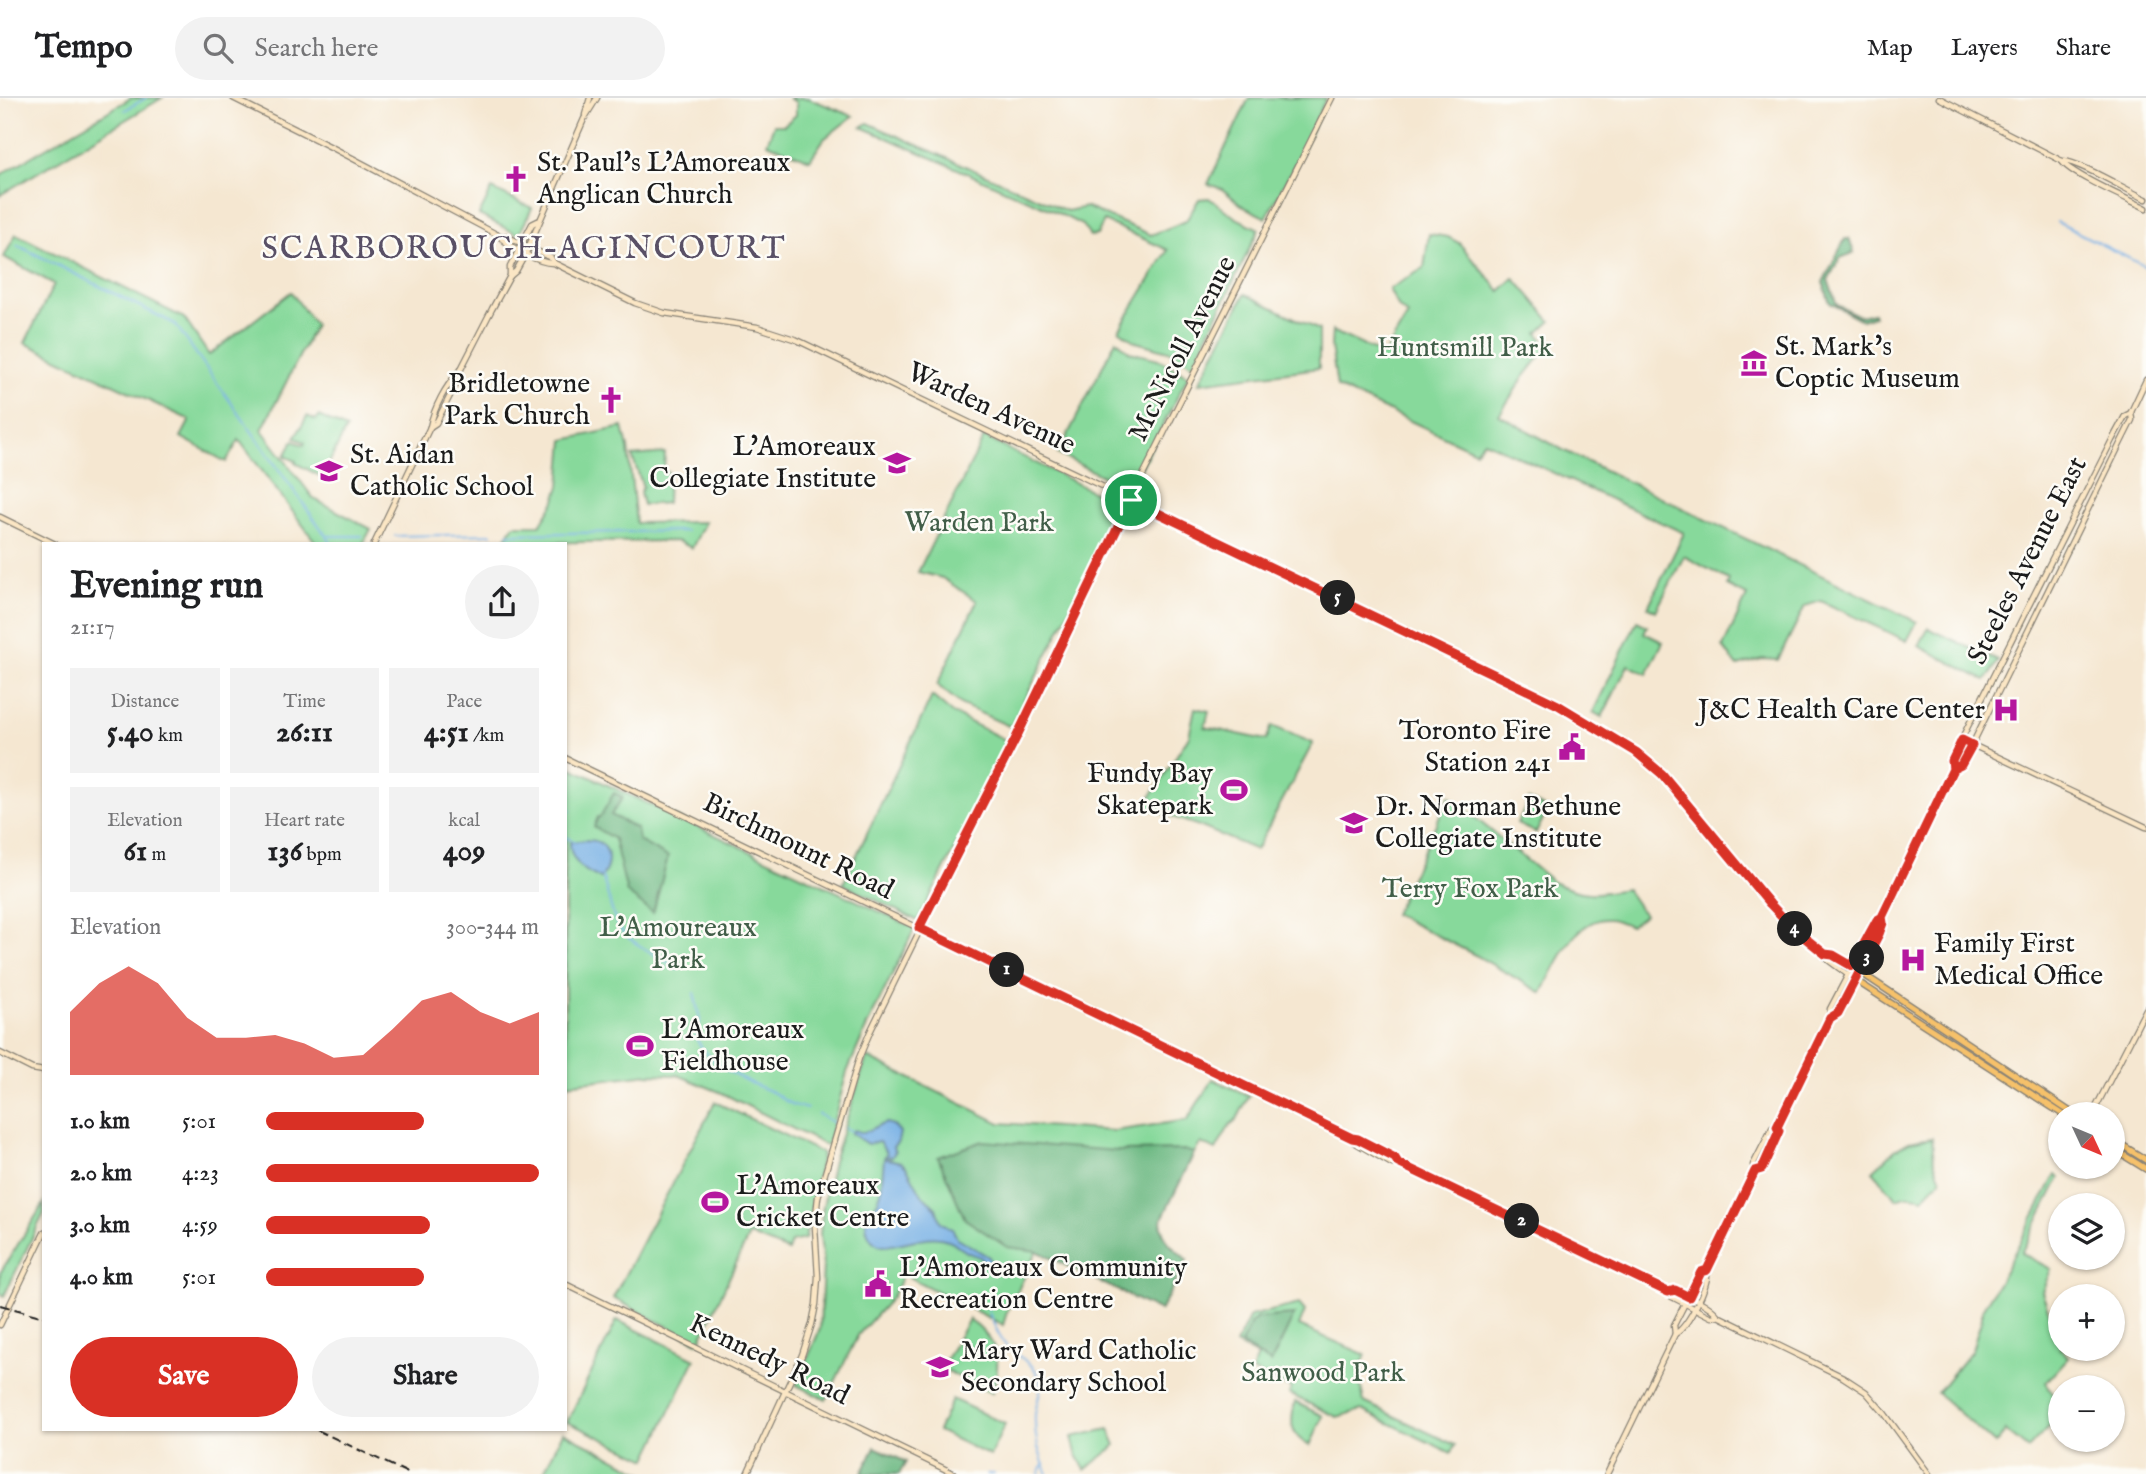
<!DOCTYPE html>
<html lang="en">
<head>
<meta charset="utf-8">
<style>
  :root { --surface:#fff; --page:#f2f2f2; --text:#202124; --muted:#757577; --line:#e0e0e0; --accent:#d93025 }
  body { margin:0; font-family:"IM FELL English",serif; background:var(--page); color:var(--text); height:100vh; display:flex; flex-direction:column; font-size:26px; white-space:nowrap }
  * { box-sizing:border-box; margin:0 }
  p { font-size:23px; color:var(--muted) }
  .icon { flex:none; width:38px; height:38px; fill:none; stroke:currentColor; stroke-width:2; stroke-linecap:round; stroke-linejoin:round }
  .map { position:relative; flex:1; overflow:hidden }
  .details { position:absolute; left:42px; top:444px; width:525px; height:889px; display:flex; flex-direction:column; background:var(--surface); border-radius:0px; box-shadow:0 2px 5px #0004 }
  .details>* { flex:none }
  .needle { width:46px; rotate:134deg }
  .tools { position:absolute; left:2048px; top:1004px; display:grid; gap:14px }
  .tools a { display:grid; place-items:center; width:77px; height:77px; border-radius:50%; background:var(--surface); box-shadow:0 2px 5px #0004; font-size:35px }
  .pin { position:absolute; display:grid; place-items:center; width:60px; height:60px; color:#fff; margin:-30px; border:4px solid #fff; border-radius:50%; box-shadow:0 2px 7px #0007 }
  .km { position:absolute; width:35px; height:35px; margin:-18px; border-radius:50%; background:#222; color:#fff; font-size:19px; line-height:35px; text-align:center }
  .round { display:grid; place-items:center; flex:none; width:74px; height:74px; border-radius:37px; background:var(--page) }
  .overview { display:flex; align-items:center; justify-content:space-between; height:119px; padding:0 28px }
  h1 { font-size:38px; font-weight:800; line-height:52px }
  .figures { display:grid; grid-template-columns:repeat(3,1fr); gap:10px; height:119px; padding:7px 28px }
  .figures div { display:grid; align-content:center; border-radius:0px; background:var(--page); text-align:center }
  .figures b { font-size:30px; font-weight:800 }
  .figures small { font-size:19px; font-weight:400 }
  .figures p { font-size:19px }
  .chart { height:196px; padding:14px 28px }
  .chart p { display:flex; justify-content:space-between }
  .chart svg { width:100%; height:126px; margin-top:7px; fill:var(--accent); opacity:.7 }
  .action { display:flex; gap:14px; margin-top:auto; padding:14px 28px }
  .action a { flex:1; height:80px; border-radius:42px; background:var(--accent); color:#fff; font-size:28px; font-weight:800; line-height:80px; text-align:center }
  .action a+a { background:var(--page); color:var(--text) }
  ul { padding:0 28px; list-style:none; font-size:23px }
  li { display:grid; grid-template-columns:112px 84px 1fr; align-items:center; height:52px }
  li i { height:18px; border-radius:9px; background:var(--accent) }
  header { display:flex; align-items:center; gap:42px; box-sizing:border-box; height:98px; padding:0 35px; background:var(--surface); border-bottom:2px solid var(--line) }
  header strong { font-size:33px }
  nav { display:flex; gap:38px; margin-inline-start:auto; font-size:24px }
  .search { width:490px; height:63px; background:var(--page); display:flex; align-items:center; gap:18px; box-sizing:border-box; padding:0 24px; border-radius:38px; color:var(--muted); font-size:26px }
  .map>svg:first-child { display:block }
</style>
</head>
<body>
<header>
<strong>Tempo</strong>
<div class="search"><svg class="icon" aria-label="search" viewBox="0 0 24 24"><circle cx="10" cy="10" r="6"/><path d="M15 15l6 6"/></svg>Search here</div>
<nav><a>Map</a><a>Layers</a><a>Share</a></nav>
</header>
<div class="map">
<svg width="2146" height="1376" viewBox="0 0 2146 1376">
  <rect width="100%" height="100%" fill="#fdfcf7"/>
  <filter id="ink" filterUnits="userSpaceOnUse"><feTurbulence type="fractalNoise" baseFrequency=".0143" numOctaves="2"/><feDisplacementMap in="SourceGraphic" scale="14" xChannelSelector="R" yChannelSelector="G"/><feConvolveMatrix kernelMatrix="1 2 1 2 8 2 1 2 1" color-interpolation-filters="sRGB"/></filter>
  <filter id="wash" filterUnits="userSpaceOnUse"><feTurbulence type="fractalNoise" baseFrequency=".00686" numOctaves="4" result="noise"/><feDisplacementMap in="SourceGraphic" scale="28" xChannelSelector="R" yChannelSelector="G"/><feGaussianBlur stdDeviation="1.57" result="paint"/><feColorMatrix in="noise" values="0 0 0 0 0 0 0 0 0 0 0 0 0 0 0 0 0 1.4 0 .05"/><feComposite in="paint" operator="in"/></filter>
  <g filter="url(#wash)">
    <rect width="100%" height="100%" fill="#f5e7d1"/>
    <!-- green -->
    <g fill="#87d99b" stroke="#527a5c" stroke-width="2">
      <path d="M131,0H162L0,97V77Z"/>
      <path d="M788,0H808L853,18L824,41L810,62L767,45L774,27H784L796,17V4Z"/>
      <path d="M1249,0H1326L1303,51L1266,120L1244,109L1222,91L1208,86Z"/>
      <path d="M868,25L1067,113L1086,109L1151,137L1186,123L1199,101L1209,100L1236,120L1259,131L1193,267L1172,254L1136,244L1119,232L1168,152L1104,123L1097,137L1090,138L1082,127L1058,115L862,29Z"/>
      <path d="M492,91L532,110L519,137L479,117Z"/>
      <path d="M16,136L184,220L209,257L291,194L315,227L262,332L314,401L371,431L363,446H317L239,342L226,364L181,339L190,322L25,245L54,186L4,159Z"/>
      <path d="M1429,136L1448,139L1459,145L1500,193L1514,180L1551,223L1538,235L1548,249L1523,280L1499,317L1563,352L1917,524L1907,543L1821,503L1805,508L1778,562L1762,561L1738,568L1723,549L1747,498L1727,488L1729,482L1684,458L1656,513L1648,509L1684,435L1484,343L1475,353L1337,289L1331,248L1332,233L1384,257L1408,217L1399,210L1389,191L1424,170Z"/>
      <path d="M1245,196L1319,232V270L1199,285Z"/>
      <path d="M1116,242L1130,254L1158,261L1188,278L1130,392L1058,356Z"/>
      <path d="M307,318L316,322L319,318L346,331L322,379L295,365L296,363L285,358L293,343L304,347L305,344L295,340Z"/>
      <path d="M623,329L628,350L636,425L705,424L692,450L677,443L503,445L514,427H540L554,405L560,388L564,342Z"/>
      <path d="M984,339L1122,408L1011,629L962,607L937,587L977,503L942,480L918,474Z"/>
      <path d="M665,355L664,374H668L667,405L643,407L640,395L643,389L632,358Z"/>
      <path d="M1637,523L1647,528L1644,535L1663,544L1647,576L1628,567L1602,619L1593,614Z"/>
      <path d="M1928,530L1998,563L1986,583L1919,548Z"/>
      <path d="M932,598L952,615L1009,644L918,823L843,786Z"/>
      <path d="M1195,610L1209,613L1205,629L1266,642L1272,628L1313,645L1256,752L1199,728L1144,709L1189,638Z"/>
      <path d="M565,667L915,830L867,928L847,974L827,1048L722,995L678,977L649,976L565,986Z"/>
      <path d="M1449,698L1553,784C1582,798 1596,797 1626,791L1644,817L1630,828C1624,826 1616,821 1609,821C1574,819 1555,870 1542,895L1477,858L1394,816Z"/>
      <path d="M1529,702L1548,711L1536,735L1517,726Z"/>
      <path d="M867,959L1000,1025L1114,1033L1187,1022L1213,981L1249,998L1237,1021L1230,1027L1216,1052L1201,1045L1194,1055L1161,1123C1162,1143 1174,1150 1187,1162L1160,1213L1037,1153L1007,1214L1003,1227L903,1176L892,1199L858,1237L826,1302L796,1287L820,1231L823,1167L820,1136L823,1108L833,1063Z"/>
      <path d="M715,1004L822,1055L805,1141L791,1144L788,1153L749,1137L699,1245L613,1200Z"/>
      <path d="M1932,1040L1934,1064L1941,1081L1923,1100C1913,1098 1907,1096 1897,1101L1873,1073L1895,1052L1909,1044Z"/>
      <path d="M2056,1076L2060,1079L2021,1155L2051,1171L2042,1194L2060,1246V1251H2062L2068,1260L2046,1284L2060,1306V1317L2028,1351L2006,1333L1995,1346L1937,1295L1972,1252L1982,1220V1212L1999,1184Z"/>
      <path d="M44,1105V1115L4,1198L0,1196V1175Z"/>
      <path d="M1299,1206L1305,1213L1299,1228L1366,1257L1358,1274L1364,1304L1455,1347L1451,1355L1362,1312L1337,1319L1289,1296L1291,1290L1252,1273L1258,1258L1236,1246L1250,1218Z"/>
      <path d="M969,1221C998,1244 1003,1260 992,1295L941,1270Z"/>
      <path d="M617,1222L695,1261L647,1361L567,1324Z"/>
      <path d="M952,1301L1005,1326L990,1358L938,1333Z"/>
      <path d="M1295,1304L1323,1318L1310,1348C1289,1337 1290,1325 1295,1304Z"/>
      <path d="M1109,1331L1116,1347L1085,1372L1076,1355L1072,1339Z"/>
      <path d="M563,1334L641,1374L645,1376H543Z"/>
    </g>
    <!-- forest -->
    <g fill="#6db983" stroke="#446a50" stroke-width="2">
      <path d="M1845,141H1849L1854,155L1840,160L1828,182L1837,207L1860,218L1873,215L1874,218L1862,222L1830,205L1823,184Z"/>
      <path d="M614,695L623,699L611,717L637,731L639,743L668,759L653,815L627,795L614,741L594,729L598,719H600Z"/>
      <path d="M983,1043L1119,1053L1184,1052L1194,1055L1161,1123C1161,1143 1174,1150 1187,1162L1160,1213L1037,1153L1007,1149L965,1121L938,1059Z"/>
      <path d="M1294,1217L1271,1265L1241,1246L1251,1225L1257,1220Z"/>
      <path d="M875,1349L906,1364L899,1376H862Z"/>
    </g>
    <!-- water -->
    <g fill="#73aee4" stroke="#486580" stroke-width="2">
      <path d="M586,742C590,742 594,742 598,744C612,750 610,771 600,780C584,774 569,762 570,744Z"/>
      <path d="M887,1025L893,1027L900,1034L898,1044L893,1049L895,1054L892,1059L885,1058L887,1055L879,1044L867,1046L851,1035L854,1032L863,1035L877,1028Z"/>
      <path d="M884,1060L901,1064L907,1070L922,1097L936,1110L940,1123L953,1132L957,1140L989,1159L992,1169L987,1170C981,1155 978,1160 967,1154C960,1151 956,1144 948,1142C929,1134 905,1147 883,1148C868,1146 865,1130 866,1117L877,1105L881,1094Z"/>
    </g>
    <g fill="none" stroke-linecap="round" stroke-linejoin="round">
      <!-- stream -->
      <g stroke="#73aee4" stroke-width="2">
        <path d="M125,12L146,0"/>
        <path d="M2057,124L2146,169"/>
        <path d="M17,147L175,226L332,446"/>
        <path d="M508,436L686,433"/>
        <path d="M327,438H362"/>
        <path d="M395,438L491,436"/>
        <path d="M565,710L571,712"/>
        <path d="M565,739L574,743"/>
        <path d="M602,778C608,794 610,811 617,826C626,845 661,858 678,871"/>
        <path d="M694,895L700,922L696,940C710,968 745,983 772,994C778,996 780,1001 786,1003C792,1007 800,1009 807,1011"/>
        <path d="M818,1016L834,1025"/>
        <path d="M845,1030L851,1033"/>
        <path d="M988,1211L990,1202L994,1200"/>
        <path d="M989,1215C994,1227 999,1239 1007,1249C1018,1260 1033,1263 1039,1279C1043,1291 1036,1305 1035,1317C1034,1337 1039,1358 1048,1376"/>
        <path d="M987,1376H994"/>
        <path d="M1039,1376L1043,1367"/>
      </g>
    </g>
  </g>
  <g filter="url(#ink)">
    <g fill="none" stroke-linecap="round" stroke-linejoin="round">
      <defs>
        <g id="secondary">
          <path d="M233,0L335,51L498,137L506,138L551,160L554,165"/>
          <path d="M1939,0L2062,63C2069,76 2130,102 2146,110"/>
          <path d="M585,17L590,0"/>
          <path d="M2062,63C2077,62 2128,93 2146,101"/>
          <path d="M498,137C508,148 539,166 554,165L635,205L664,215L757,229L797,242L1558,607L1636,654L1662,676L1770,806L1794,831L1825,856L1828,862L1855,882"/>
          <path d="M510,178V169L532,126L538,123"/>
          <path d="M430,329L436,325L455,288L459,275L492,211L510,178L516,173L526,155L584,21L597,0"/>
          <path d="M0,419L55,446"/>
          <path d="M374,446L430,329C434,310 445,289 458,275"/>
          <path d="M1962,642L2146,729"/>
          <path d="M565,660L1286,1007L1352,1040L1354,1044L1392,1066L1398,1065L1668,1193L1672,1199L1711,1219L1718,1218"/>
          <path d="M1953,671L1952,663L1957,650L2112,342L2125,318L2131,315"/>
          <path d="M1825,856L1833,857L1860,874"/>
          <path d="M1830,920L1838,915C1848,896 1884,837 1882,819"/>
          <path d="M0,955L32,971L44,973"/>
          <path d="M2092,1017L2146,911"/>
          <path d="M1352,1040C1363,1041 1392,1056 1398,1065"/>
          <path d="M1755,1073L1753,1067L1772,1030L1777,1029"/>
          <path d="M565,1186L955,1376"/>
          <path d="M1668,1193C1680,1191 1712,1208 1718,1218L1843,1279L1866,1294L1885,1316L1929,1376"/>
          <path d="M0,1227L44,1135"/>
          <path d="M1675,1236C1688,1229 1710,1186 1707,1172L1755,1073L1761,1071L1779,1033L1777,1029L1830,920V911L1877,822L1882,819L1953,671L1961,667L1972,647L2120,346L2132,322L2131,314L2146,282"/>
          <path d="M747,1376L802,1257L812,1226L816,1206L818,1179L815,1128L818,1099L859,960L870,934L1126,411L1332,0"/>
          <path d="M1607,1376L1675,1236L1674,1227L1701,1174L1707,1172"/>
        </g>
        <g id="primary">
          <path d="M1860,874L2075,1017"/>
          <path d="M1855,882L2064,1017"/>
          <path d="M2112,1041L2146,1062"/>
          <path d="M2112,1050L2146,1071"/>
        </g>
      </defs>
      <!-- secondary casing -->
      <use href="#secondary" stroke="#888276" stroke-width="7"/>
      <!-- primary casing -->
      <use href="#primary" stroke="#888276" stroke-width="8"/>
      <!-- secondary -->
      <use href="#secondary" stroke="#fbe6c4" stroke-width="4.5"/>
      <!-- primary -->
      <use href="#primary" stroke="#f6c16b" stroke-width="5"/>
      <!-- rail -->
      <g stroke="#1c1c1c" stroke-width="2" stroke-dasharray="10 5" stroke-linecap="butt">
        <path d="M0,1207L44,1219"/>
        <path d="M317,1332L410,1376"/>
      </g>
    </g>
  </g>
  <g fill="none" stroke-linecap="round" stroke-linejoin="round" filter="url(#ink)">
    <defs>
      <path id="route" d="M1131,402L1016,640L919,830L1352,1040L1358,1041L1395,1060L1398,1065L1417,1074L1668,1194L1675,1192L1689,1199L1701,1174L1707,1172L1755,1073L1762,1071L1779,1033L1777,1029L1830,920L1838,915L1879,836L1883,825L1882,819L1953,671L1961,667L1972,647L1962,642L1952,663L1953,671L1882,819L1877,822L1852,868L1833,857L1825,856L1794,831L1770,806L1662,676L1636,654L1558,607L1131,402"/>
    </defs>
    <!-- route casing -->
    <use href="#route" stroke="#fff" stroke-width="14"/>
    <!-- route -->
    <use href="#route" stroke="#d93025" stroke-width="9"/>
  </g>
  <!-- icons -->
  <defs>
    <symbol id="church-bare" viewBox="-9 -9 18 18"><path d="M-1.2-6h2.4v3.5h3.3v2.4h-3.3V6h-2.4V-.1h-3.3v-2.4h3.3Z" fill="#b5179e" stroke="#fdfcf7" stroke-width="2.5" paint-order="stroke"/></symbol>
    <symbol id="museum-bare" viewBox="-9 -9 18 18"><path d="M0-6L6-3V-2H-6V-3ZM-5-1h2V3h-2ZM-1-1h2V3h-2ZM3-1h2V3H3ZM-6 4H6V6H-6Z" fill="#b5179e" stroke="#fdfcf7" stroke-width="2.5" paint-order="stroke"/></symbol>
    <symbol id="school-bare" viewBox="-9 -9 18 18"><path d="M0-5L7-2L0 1L-7-2ZM-4 1L0 2.5L4 1V4Q0 6-4 4Z" fill="#b5179e" stroke="#fdfcf7" stroke-width="2.5" paint-order="stroke"/></symbol>
    <symbol id="hospital-bare" viewBox="-9 -9 18 18"><path d="M-5-5h3v3.5h4V-5h3V5h-3V1.5h-4V5h-3Z" fill="#b5179e" stroke="#fdfcf7" stroke-width="2.5" paint-order="stroke"/></symbol>
    <symbol id="civic-bare" viewBox="-9 -9 18 18"><path d="M-.6-6.5H3V-4.5H.6V-3L4-1V1h2V6H-6V1h2V-1L-.6-3ZM-1.2 2.5V6h2.4V2.5Z" fill="#b5179e" stroke="#fdfcf7" stroke-width="2.5" paint-order="stroke"/></symbol>
    <symbol id="stadium-bare" viewBox="-9 -9 18 18"><path d="M0-5a6.5 5 0 1 0 0 10a6.5 5 0 1 0 0-10ZM-3.5-1.8h7v3.6h-7Z" fill="#b5179e" stroke="#fdfcf7" stroke-width="2.5" paint-order="stroke"/></symbol>
  </defs>
  <g fill-rule="evenodd">
    <use href="#church-bare" x="497" y="62" width="38" height="38"/>
    <use href="#museum-bare" x="1735" y="246" width="38" height="38"/>
    <use href="#church-bare" x="592" y="283" width="38" height="38"/>
    <use href="#school-bare" x="878" y="346" width="38" height="38"/>
    <use href="#school-bare" x="310" y="354" width="38" height="38"/>
    <use href="#hospital-bare" x="1987" y="593" width="38" height="38"/>
    <use href="#civic-bare" x="1553" y="630" width="38" height="38"/>
    <use href="#stadium-bare" x="1215" y="673" width="38" height="38"/>
    <use href="#school-bare" x="1335" y="706" width="38" height="38"/>
    <use href="#hospital-bare" x="1894" y="843" width="38" height="38"/>
    <use href="#stadium-bare" x="621" y="929" width="38" height="38"/>
    <use href="#stadium-bare" x="696" y="1085" width="38" height="38"/>
    <use href="#civic-bare" x="859" y="1167" width="38" height="38"/>
    <use href="#school-bare" x="921" y="1250" width="38" height="38"/>
  </g>
  <g text-anchor="middle" dominant-baseline="central" stroke-width="5" stroke-linejoin="round" paint-order="stroke">
    <!-- poi labels -->
    <g font-size="28" fill="#1c1c1c" stroke="#fdfcf7" text-anchor="start">
      <text x="537" y="65">St. Paul's L'Amoreaux<tspan x="537" dy="32">Anglican Church</tspan></text>
      <text x="1775" y="249">St. Mark's<tspan x="1775" dy="32">Coptic Museum</tspan></text>
      <text x="590" y="286" text-anchor="end">Bridletowne<tspan x="590" dy="32">Park Church</tspan></text>
      <text x="876" y="349" text-anchor="end">L'Amoreaux<tspan x="876" dy="32">Collegiate Institute</tspan></text>
      <text x="350" y="357">St. Aidan<tspan x="350" dy="32">Catholic School</tspan></text>
      <text x="1985" y="612" text-anchor="end">J&amp;C Health Care Center</text>
      <text x="1551" y="633" text-anchor="end">Toronto Fire<tspan x="1551" dy="32">Station 241</tspan></text>
      <text x="1213" y="676" text-anchor="end">Fundy Bay<tspan x="1213" dy="32">Skatepark</tspan></text>
      <text x="1375" y="709">Dr. Norman Bethune<tspan x="1375" dy="32">Collegiate Institute</tspan></text>
      <text x="1934" y="846">Family First<tspan x="1934" dy="32">Medical Office</tspan></text>
      <text x="661" y="932">L'Amoreaux<tspan x="661" dy="32">Fieldhouse</tspan></text>
      <text x="736" y="1088">L'Amoreaux<tspan x="736" dy="32">Cricket Centre</tspan></text>
      <text x="899" y="1170">L’Amoreaux Community<tspan x="899" dy="32">Recreation Centre</tspan></text>
      <text x="961" y="1253">Mary Ward Catholic<tspan x="961" dy="32">Secondary School</tspan></text>
    </g>
    <!-- park labels -->
    <g font-size="28" fill="#415e48" stroke="#fdfcf7">
      <text x="1465" y="250">Huntsmill Park</text>
      <text x="979" y="425">Warden Park</text>
      <text x="1470" y="791">Terry Fox Park</text>
      <text x="678" y="830">L'Amoureaux<tspan x="678" dy="32">Park</tspan></text>
      <text x="1323" y="1275">Sanwood Park</text>
    </g>
    <!-- street labels -->
    <g font-size="28" fill="#1c1c1c" stroke="#fdfcf7">
      <text transform="translate(1183 251) rotate(-63)">McNicoll Avenue</text>
      <text transform="translate(991 311) rotate(25)">Warden Avenue</text>
      <text transform="translate(2028 463) rotate(-63)">Steeles Avenue East</text>
      <text transform="translate(798 749) rotate(26)">Birchmount Road</text>
      <text transform="translate(769 1262) rotate(26)">Kennedy Road</text>
    </g>
    <!-- quarter labels -->
    <g font-size="32" letter-spacing="2" fill="#595066" stroke="#fdfcf7">
      <text x="524" y="151">SCARBOROUGH–AGINCOURT</text>
    </g>
  </g>
</svg>
<div class="tools">
<a><svg class="needle" viewBox="-14 -14 28 28"><path d="M0-13l5 13h-10z" fill="#e53935"/><path d="M0 13l5-13h-10z" fill="#757577"/></svg></a>
<a><svg class="icon" aria-label="layers" viewBox="0 0 24 24"><path d="M12 4l9 5-9 5-9-5zM3 14l9 5 9-5"/></svg></a>
<a>+</a>
<a>−</a>
</div>
<div class="pin" style="left:1131px;top:402px;background:#1e9e55"><svg class="icon" aria-label="arrive" viewBox="0 0 24 24"><path d="M6 21V4h12l-3 4 3 4H6"/></svg></div>
<b class="km" style="left:1007px;top:872px">1</b>
<b class="km" style="left:1522px;top:1123px">2</b>
<b class="km" style="left:1867px;top:860px">3</b>
<b class="km" style="left:1795px;top:831px">4</b>
<b class="km" style="left:1338px;top:500px">5</b>
<section class="details">
<div class="overview"><div><h1>Evening run</h1><p>21:17</p></div><a class="round"><svg class="icon" aria-label="share" viewBox="0 0 24 24"><path d="M12 15V3M7 8l5-5 5 5M5 13v7h14v-7"/></svg></a></div>
<div class="figures">
<div><p>Distance</p><b>5.40<small> km</small></b></div>
<div><p>Time</p><b>26:11</b></div>
<div><p>Pace</p><b>4:51<small> /km</small></b></div>
</div>
<div class="figures">
<div><p>Elevation</p><b>61<small> m</small></b></div>
<div><p>Heart rate</p><b>136<small> bpm</small></b></div>
<div><p>kcal</p><b>409</b></div>
</div>
<div class="chart"><p><span>Elevation</span>300–344 m</p>
<svg viewBox="0 0 160 44" preserveAspectRatio="none"><path d="M0 44V22L10 12L20 6L30 12L40 24L50 31L60 31L70 30L80 33L90 38L100 37L110 28L120 18L130 15L140 22L150 26L160 22V44z"/></svg>
</div>
<ul>
<li><b>1.0 km</b>5:01<i style="width:58%"></i></li>
<li><b>2.0 km</b>4:23<i style="width:100%"></i></li>
<li><b>3.0 km</b>4:59<i style="width:60%"></i></li>
<li><b>4.0 km</b>5:01<i style="width:58%"></i></li>
</ul>
<div class="action"><a>Save</a><a>Share</a></div>
</section>
</div>
</body>
</html>
